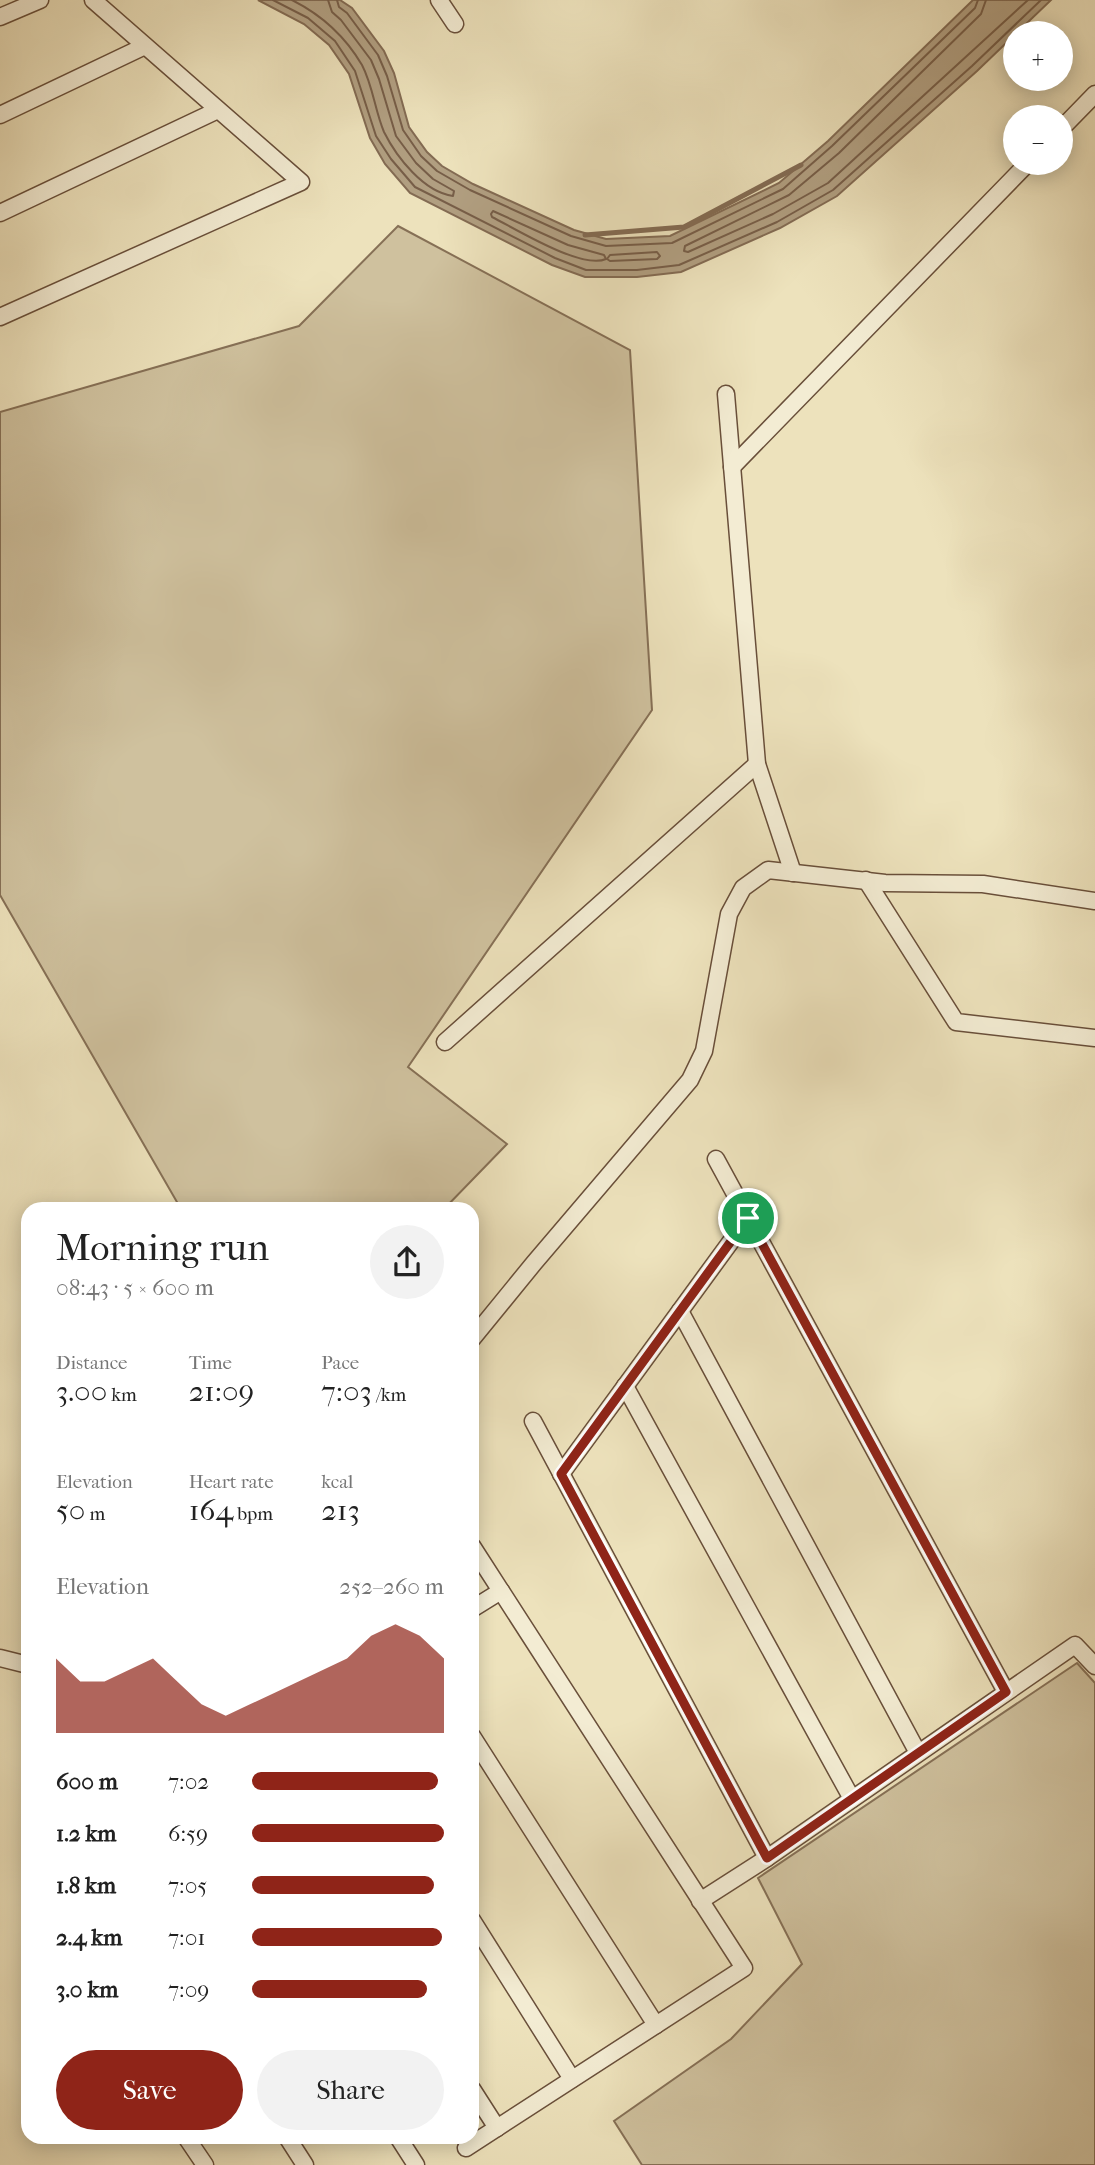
<!DOCTYPE html>
<html lang="en">
<head>
<meta charset="utf-8">
<style>
  :root { --surface:#fff; --page:#f2f2f2; --text:#222; --muted:#767676; --accent:#8f2418 }
  body { margin:0; font-family:"IM FELL French Canon",serif; background:var(--page); color:var(--text); height:100vh; display:flex; flex-direction:column; font-size:26px; white-space:nowrap }
  * { box-sizing:border-box; margin:0 }
  p { font-size:23px; color:var(--muted) }
  .icon { flex:none; width:38px; height:38px; fill:none; stroke:currentColor; stroke-width:2; stroke-linecap:round; stroke-linejoin:round }
  .map { position:relative; flex:1; overflow:hidden }
  .panel { position:absolute; left:21px; top:1202px; width:458px; height:942px; display:flex; flex-direction:column; background:var(--surface); border-radius:21px; box-shadow:0 4px 18px #0003 }
  .panel>* { flex:none }
  .controls { position:absolute; left:1003px; top:21px; display:grid; gap:14px }
  .controls a { display:grid; place-items:center; width:70px; height:70px; border-radius:50%; background:var(--surface); box-shadow:0 4px 18px #0003; font-size:35px }
  .pin { position:absolute; display:grid; place-items:center; width:60px; height:60px; color:#fff; margin:-30px; border:4px solid #fff; border-radius:50%; box-shadow:0 2px 7px #0007 }
  .round { display:grid; place-items:center; flex:none; width:74px; height:74px; border-radius:37px; background:var(--page) }
  .headline { display:flex; align-items:center; justify-content:space-between; height:119px; padding:0 35px }
  h1 { font-size:38px; font-weight:600; line-height:52px }
  .stats { display:grid; grid-template-columns:repeat(3,1fr); gap:10px; height:119px; padding:7px 35px }
  .stats div { display:grid; align-content:center }
  .stats b { font-size:30px; font-weight:600 }
  .stats small { font-size:19px; font-weight:400 }
  .stats p { font-size:19px }
  .chart { height:196px; padding:14px 35px }
  .chart p { display:flex; justify-content:space-between }
  .chart svg { width:100%; height:126px; margin-top:7px; fill:var(--accent); opacity:.7 }
  .primary-button { display:flex; gap:14px; margin-top:auto; padding:14px 35px }
  .primary-button a { flex:1; height:80px; border-radius:42px; background:var(--accent); color:#fff; font-size:28px; font-weight:600; line-height:80px; text-align:center }
  .primary-button a+a { background:var(--page); color:var(--text) }
  ul { padding:0 35px; list-style:none; font-size:23px }
  li { display:grid; grid-template-columns:112px 84px 1fr; align-items:center; height:52px }
  li i { height:18px; border-radius:9px; background:var(--accent) }
  .map>svg:first-child { display:block }
</style>
</head>
<body>
<div class="map">
<svg width="1095" height="2165" viewBox="0 0 1095 2165">
  <rect width="100%" height="100%" fill="#ede2bc"/>
  <filter id="stains"><feTurbulence type="fractalNoise" baseFrequency=".00286" numOctaves="4"/><feColorMatrix values="0 0 0 0 .2 0 0 0 0 .09 0 0 0 0 .02 0 0 0 .5 -.17"/></filter>
  <radialGradient id="worn" r=".72"><stop offset=".6" stop-color="#630" stop-opacity="0"/><stop offset="1" stop-color="#630" stop-opacity=".3"/></radialGradient>
  <!-- green -->
  <g fill="#cfc19e" stroke="#867056" stroke-width="2">
    <path d="M398,226L630,350L652,710L408,1067L507,1144L444,1209H181L0,895V412L299,326Z"/>
    <path d="M1077,1663L1095,1683V2165H642L614,2121L731,2039L802,1964L758,1878Z"/>
  </g>
  <!-- water -->
  <path fill="#b19f81" stroke="#836b53" stroke-width="2" d="M258,0H340L352,8L384,51L394,73L409,127L427,152L442,166L473,184L574,230L606,239L670,236L779,183L828,141L973,0H1051L977,71L837,196L780,228L681,272L637,277H585L552,265L410,193L385,164L370,138L349,74L329,45L304,24Z"/>
  <g fill="none" stroke-linecap="round" stroke-linejoin="round">
    <!-- shore -->
    <g stroke="#775e48" stroke-width="2">
      <path d="M273,0L308,18L335,41L355,71L376,136L391,159L415,187L555,258L586,270H637L679,265L777,222L833,190L972,66L1041,0"/>
      <path d="M292,0C322,15 345,36 362,65C373,86 375,111 384,132C397,158 424,192 453,196L454,191L433,179L416,163L396,136L379,79L371,60L341,20L332,12L328,0"/>
      <path d="M337,0L339,7L347,13L378,55L387,76L403,130L421,156L437,171L470,190L571,236L606,246L672,243L783,189L832,146L975,8L978,0"/>
      <path d="M986,0L981,14L839,153L789,195L685,246L684,251L688,252L773,214L828,183L1028,0"/>
      <path d="M493,211L568,245L604,255L606,259C582,270 516,229 492,217L491,214Z"/>
      <path d="M657,252L660,256L657,259L610,261L607,259L610,255Z"/>
    </g>
    <!-- stream -->
    <path stroke="#836b53" stroke-width="5" d="M585,235L684,227L801,165"/>
    <defs>
      <g id="minor">
        <path d="M439,0L455,24"/>
        <path d="M0,17L40,0"/>
        <path d="M0,115L145,46"/>
        <path d="M1060,130L1095,94"/>
        <path d="M0,213L218,110"/>
        <path d="M0,317L301,182L93,0"/>
        <path d="M726,394L757,764L793,873"/>
        <path d="M732,467L1028,163"/>
        <path d="M866,880L956,1022L1095,1038"/>
        <path d="M445,1042L757,764"/>
        <path d="M716,1159L1006,1692"/>
        <path d="M680,1311L918,1753"/>
        <path d="M472,1339L534,1263L690,1080L704,1051L729,914L743,888L768,870L885,883L983,884L1095,901"/>
        <path d="M625,1386L852,1799"/>
        <path d="M533,1421L767,1858"/>
        <path d="M561,1474L748,1218"/>
        <path d="M472,1609L501,1591"/>
        <path d="M0,1658L28,1665"/>
        <path d="M472,1736L656,2025"/>
        <path d="M700,1901L767,1858L1075,1645L1095,1666"/>
        <path d="M472,1920L572,2079"/>
        <path d="M472,2089L497,2128"/>
        <path d="M186,2137L205,2165"/>
        <path d="M287,2137L305,2165"/>
        <path d="M398,2137L416,2165"/>
        <path d="M466,2148L744,1968L472,1546"/>
      </g>
    </defs>
    <!-- minor casing -->
    <use href="#minor" stroke="#694f3a" stroke-width="19"/>
    <!-- minor -->
    <use href="#minor" stroke="#f3ecd3" stroke-width="16"/>
  </g>
  <g fill="none" stroke-linecap="round" stroke-linejoin="round">
    <defs>
      <path id="route" d="M748,1218L1006,1692L767,1858L561,1474Z"/>
    </defs>
    <!-- route casing -->
    <use href="#route" stroke="#fff" stroke-width="14"/>
    <!-- route -->
    <use href="#route" stroke="#8f2418" stroke-width="9"/>
  </g>
  <rect width="100%" height="100%" filter="url(#stains)"/>
  <rect width="100%" height="100%" fill="url(#worn)"/>
</svg>
<div class="controls">
<a>+</a>
<a>−</a>
</div>
<div class="pin" style="left:748px;top:1218px;background:#1e9e55"><svg class="icon" aria-label="arrive" viewBox="0 0 24 24"><path d="M6 21V4h12l-3 4 3 4H6"/></svg></div>
<section class="panel">
<div class="headline"><div><h1>Morning run</h1><p>08:43 · 5 × 600 m</p></div><a class="round"><svg class="icon" aria-label="share" viewBox="0 0 24 24"><path d="M12 15V3M7 8l5-5 5 5M5 13v7h14v-7"/></svg></a></div>
<div class="stats">
<div><p>Distance</p><b>3.00<small> km</small></b></div>
<div><p>Time</p><b>21:09</b></div>
<div><p>Pace</p><b>7:03<small> /km</small></b></div>
</div>
<div class="stats">
<div><p>Elevation</p><b>50<small> m</small></b></div>
<div><p>Heart rate</p><b>164<small> bpm</small></b></div>
<div><p>kcal</p><b>213</b></div>
</div>
<div class="chart"><p><span>Elevation</span>252–260 m</p>
<svg viewBox="0 0 160 44" preserveAspectRatio="none"><path d="M0 44V18L10 26L20 26L30 22L40 18L50 26L60 34L70 38L80 34L90 30L100 26L110 22L120 18L130 10L140 6L150 10L160 18V44z"/></svg>
</div>
<ul>
<li><b>600 m</b>7:02<i style="width:97%"></i></li>
<li><b>1.2 km</b>6:59<i style="width:100%"></i></li>
<li><b>1.8 km</b>7:05<i style="width:95%"></i></li>
<li><b>2.4 km</b>7:01<i style="width:99%"></i></li>
<li><b>3.0 km</b>7:09<i style="width:91%"></i></li>
</ul>
<div class="primary-button"><a>Save</a><a>Share</a></div>
</section>
</div>
</body>
</html>
